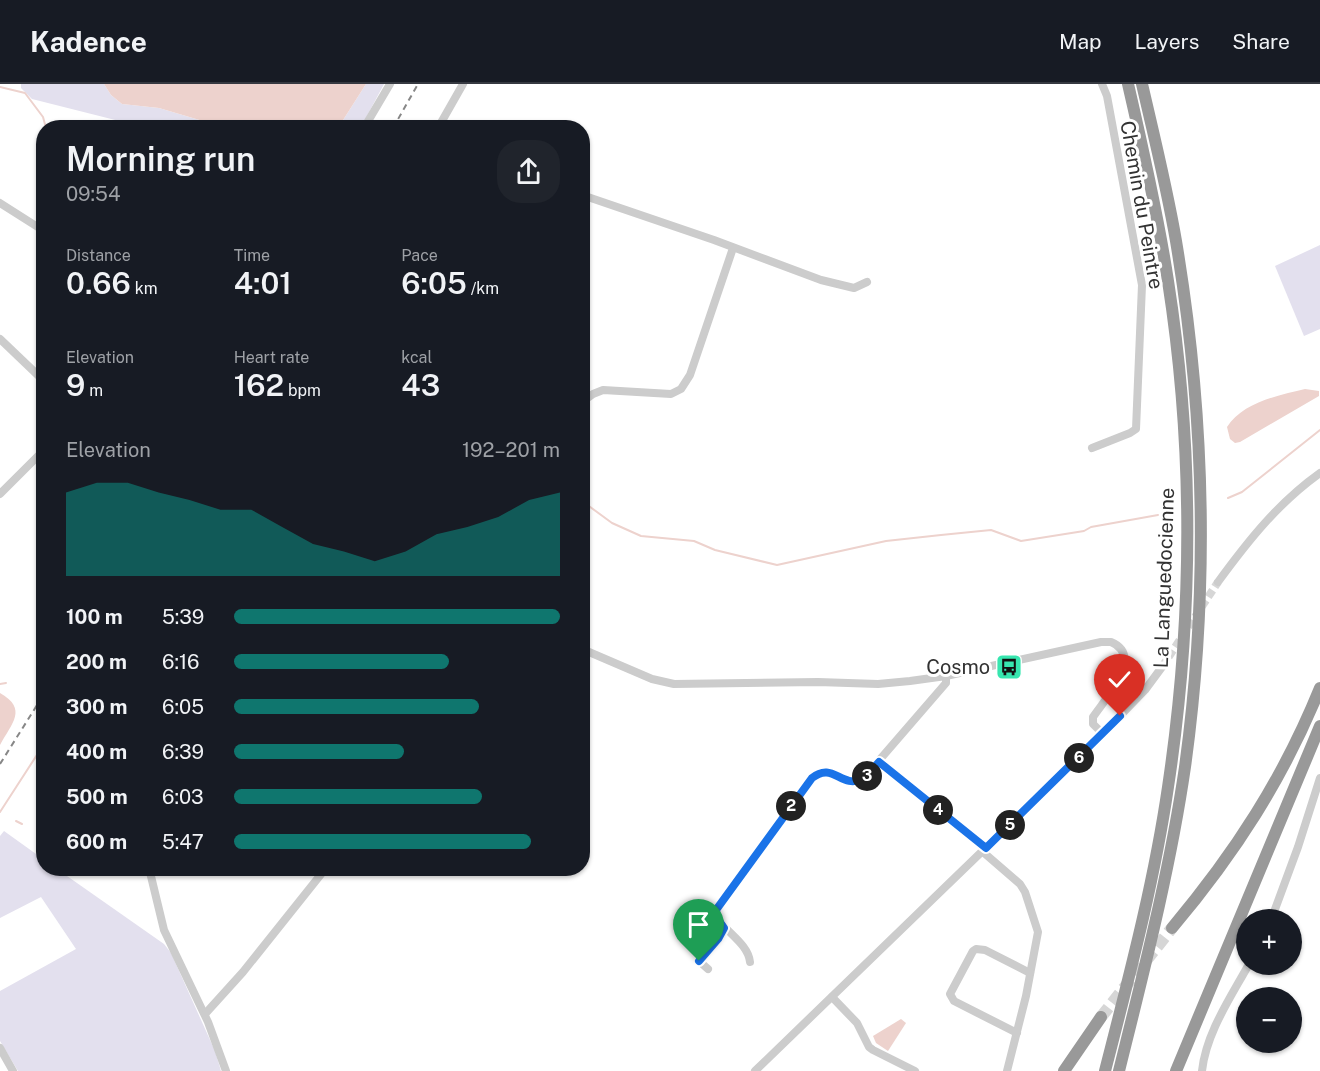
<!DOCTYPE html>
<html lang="en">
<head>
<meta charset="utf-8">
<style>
  :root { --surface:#171b24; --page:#20242c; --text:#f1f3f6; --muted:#9ea1a6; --line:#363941; --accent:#0f766e }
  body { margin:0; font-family:"Public Sans",sans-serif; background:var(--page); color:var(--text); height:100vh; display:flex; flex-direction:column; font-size:22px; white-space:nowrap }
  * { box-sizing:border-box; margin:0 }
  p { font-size:20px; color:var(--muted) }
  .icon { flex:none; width:33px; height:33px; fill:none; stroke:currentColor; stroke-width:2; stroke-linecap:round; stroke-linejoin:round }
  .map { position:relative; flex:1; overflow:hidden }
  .sheet { position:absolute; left:36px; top:36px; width:554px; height:756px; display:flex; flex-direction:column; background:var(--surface); border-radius:24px; box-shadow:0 2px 4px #0004 }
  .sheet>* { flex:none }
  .tools { position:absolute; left:1236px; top:825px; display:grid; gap:12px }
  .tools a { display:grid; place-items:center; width:66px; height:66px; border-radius:50%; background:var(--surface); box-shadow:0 2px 4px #0004; font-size:30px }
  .pin { position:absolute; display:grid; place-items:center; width:51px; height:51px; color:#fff; margin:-62px -26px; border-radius:50% 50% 50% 0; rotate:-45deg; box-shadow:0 0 6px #0007 }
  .pin .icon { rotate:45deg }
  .km { position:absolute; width:30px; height:30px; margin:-15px; border-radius:50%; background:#222; color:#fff; font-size:16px; line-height:30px; text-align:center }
  .round { display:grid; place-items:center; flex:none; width:63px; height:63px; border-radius:24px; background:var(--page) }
  .summary { display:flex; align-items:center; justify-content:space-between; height:102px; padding:0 30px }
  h1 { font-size:33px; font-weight:600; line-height:45px }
  .figures { display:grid; grid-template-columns:repeat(3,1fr); gap:9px; height:102px; padding:6px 30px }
  .figures div { display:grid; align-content:center }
  .figures b { font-size:30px; font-weight:600 }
  .figures small { font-size:16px; font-weight:400 }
  .figures p { font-size:16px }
  .chart { height:168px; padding:12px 30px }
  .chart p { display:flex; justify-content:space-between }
  .chart svg { width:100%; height:108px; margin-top:6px; fill:var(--accent); opacity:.7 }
  ul { padding:0 30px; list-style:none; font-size:20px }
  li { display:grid; grid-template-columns:96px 72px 1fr; align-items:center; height:45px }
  li i { height:15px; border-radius:8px; background:var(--accent) }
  header { display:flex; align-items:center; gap:36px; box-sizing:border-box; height:84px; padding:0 30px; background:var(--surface); border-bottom:2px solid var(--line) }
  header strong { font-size:28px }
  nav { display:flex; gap:33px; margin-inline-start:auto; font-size:21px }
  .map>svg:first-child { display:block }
</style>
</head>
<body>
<header>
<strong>Kadence</strong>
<nav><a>Map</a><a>Layers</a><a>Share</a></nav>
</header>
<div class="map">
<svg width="1320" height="987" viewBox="0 0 1320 987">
  <rect width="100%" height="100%" fill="#fff"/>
  <!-- green -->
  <g fill="#e3e0ee">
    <path d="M21,0H104L111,11L122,20L159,24L223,43L229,38L262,41L265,43H143L32,15L21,4Z"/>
    <path d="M366,0H384L361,43L338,44Z"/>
    <path d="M1320,161V245L1304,252L1275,182Z"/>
    <path d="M4,747L43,775L44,784L57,785L164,860L171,869L215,967L221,987H18L0,957V907L76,865L41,813L0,834V752Z"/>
  </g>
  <!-- water -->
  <g fill="#edd2cd">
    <path d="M104,0H366L338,44H265L262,41L230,38L223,43L159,24L122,20L111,11Z"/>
    <path d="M1305,305L1319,307V312L1240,358L1235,359L1230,355L1227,343C1242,319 1279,311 1305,305Z"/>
    <path d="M0,609C28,625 12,639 0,661Z"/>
    <path d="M901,935L906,939L888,967L876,959L873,952Z"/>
  </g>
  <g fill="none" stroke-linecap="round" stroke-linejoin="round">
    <!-- stream -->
    <g stroke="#edd2cd" stroke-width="2">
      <path d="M0,3L25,9L43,33L46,44"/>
      <path d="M1228,414L1242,408L1320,346"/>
      <path d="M582,417L612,439L641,452L694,457L715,466L777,481L886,457L941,451L991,446L1021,457L1084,447L1091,443L1158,431"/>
      <path d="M0,600L6,599"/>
      <path d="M0,728L44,660"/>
      <path d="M16,737L22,740"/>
    </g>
    <!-- minor-tunnel -->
    <path stroke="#d6d6d6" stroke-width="8" stroke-dasharray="8 4" stroke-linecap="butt" d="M1162,583L1218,498"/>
    <!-- highway-tunnel -->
    <path stroke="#d6d6d6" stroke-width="12" stroke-dasharray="12 6" stroke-linecap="butt" d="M1101,933L1172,844"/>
    <!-- minor -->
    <g stroke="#ccc" stroke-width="8">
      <path d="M364,44L390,0"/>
      <path d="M438,44L463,0"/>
      <path d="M582,111L714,156L821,196L854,204L867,198"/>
      <path d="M0,119L44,147"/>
      <path d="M0,255L44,297"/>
      <path d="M582,318L593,310L603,306L671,310L681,305L690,291L733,164"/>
      <path d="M1092,364L1130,349L1136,345L1142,201L1107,12L1102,0"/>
      <path d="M0,410L44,366"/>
      <path d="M1218,498C1248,457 1278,419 1320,389"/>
      <path d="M582,565L652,595L674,600L818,598L878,600L910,597L946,592L1101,558H1111C1145,572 1105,615 1093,633V640L1103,650"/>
      <path d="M879,678L986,764"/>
      <path d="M983,768L1020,800L1025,808L1038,848L1026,912L1007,987"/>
      <path d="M149,784L164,846L208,938L226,987"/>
      <path d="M1271,836L1298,763L1320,694"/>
      <path d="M750,878C748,855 711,841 717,824C719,819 724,813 728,809L812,694C827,682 829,690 843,696C850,699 856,697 863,695L946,599V592"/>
      <path d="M708,885L699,877L718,855L725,844"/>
      <path d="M832,913L857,939L869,963L873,966L915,987"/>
      <path d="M205,930L243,888L326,784"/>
      <path d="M1017,949L954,917L950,910L973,867L976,865L985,866L1030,889"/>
      <path d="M0,964L13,987"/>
      <path d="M755,987L1089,664L1145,606L1162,583"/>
      <path d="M1202,987C1206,949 1231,913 1249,880"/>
    </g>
    <!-- highway -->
    <g stroke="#999" stroke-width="12">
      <path d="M1172,844C1235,769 1283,695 1320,604"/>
      <path d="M1064,987L1101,933"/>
      <path d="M1105,987C1129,893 1154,799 1168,703C1193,536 1194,364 1168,197C1158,131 1143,65 1128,0"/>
      <path d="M1119,987C1144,886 1170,786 1185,683C1209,509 1205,330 1176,157C1167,104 1154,52 1142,0"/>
      <path d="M1176,987L1320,642"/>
    </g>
    <!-- rail -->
    <g stroke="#878787" stroke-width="2" stroke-dasharray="6 4.5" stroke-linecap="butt">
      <path d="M393,44L418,0"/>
      <path d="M0,680L44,610"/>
    </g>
  </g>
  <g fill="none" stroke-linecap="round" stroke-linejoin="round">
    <defs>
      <path id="route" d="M699,877L718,855L724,844L717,834L716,826L812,694C833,677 841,705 862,695C869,692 874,683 879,678L986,764L1120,632"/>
    </defs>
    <!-- route casing -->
    <use href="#route" stroke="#fff" stroke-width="12"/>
    <!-- route -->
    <use href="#route" stroke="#1a73e8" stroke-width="8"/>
  </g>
  <!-- icons -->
  <defs>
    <symbol id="bus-square" viewBox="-11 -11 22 22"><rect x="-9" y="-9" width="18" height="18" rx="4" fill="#37e6af" stroke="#fff"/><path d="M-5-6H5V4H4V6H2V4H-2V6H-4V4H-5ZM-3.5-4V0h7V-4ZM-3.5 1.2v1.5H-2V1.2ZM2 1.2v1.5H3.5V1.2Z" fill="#111"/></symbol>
  </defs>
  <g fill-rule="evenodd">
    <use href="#bus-square" x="994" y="568" width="30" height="30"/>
  </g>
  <g text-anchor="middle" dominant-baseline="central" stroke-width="6" stroke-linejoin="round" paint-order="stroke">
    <!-- street labels -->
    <g font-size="20" fill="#323232" stroke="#fff">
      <text transform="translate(1142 121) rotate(80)">Chemin du Peintre</text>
      <text transform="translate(1164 494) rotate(-88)">La Languedocienne</text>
    </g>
    <!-- poi labels -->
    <g font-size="20" fill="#323232" stroke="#fff" text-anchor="end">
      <text x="990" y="583">Cosmo</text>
    </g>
  </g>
</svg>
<div class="tools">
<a>+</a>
<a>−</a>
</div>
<div class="pin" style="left:699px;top:877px;background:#1e9e55"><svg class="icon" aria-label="arrive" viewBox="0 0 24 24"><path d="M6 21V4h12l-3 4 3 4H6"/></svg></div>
<div class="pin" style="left:1120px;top:632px;background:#d93025"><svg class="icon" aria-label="check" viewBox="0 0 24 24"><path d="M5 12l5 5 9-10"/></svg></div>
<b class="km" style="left:791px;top:722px">2</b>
<b class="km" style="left:867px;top:692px">3</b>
<b class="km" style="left:938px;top:726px">4</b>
<b class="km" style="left:1010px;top:741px">5</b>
<b class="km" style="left:1079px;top:674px">6</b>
<section class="sheet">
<div class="summary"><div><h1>Morning run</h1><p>09:54</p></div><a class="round"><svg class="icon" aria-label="share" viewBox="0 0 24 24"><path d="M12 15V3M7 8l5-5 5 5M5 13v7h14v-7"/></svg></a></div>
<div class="figures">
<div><p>Distance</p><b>0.66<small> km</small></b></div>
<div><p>Time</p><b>4:01</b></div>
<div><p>Pace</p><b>6:05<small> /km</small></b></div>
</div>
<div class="figures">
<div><p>Elevation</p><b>9<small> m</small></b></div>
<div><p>Heart rate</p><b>162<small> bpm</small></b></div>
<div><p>kcal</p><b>43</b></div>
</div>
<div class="chart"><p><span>Elevation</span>192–201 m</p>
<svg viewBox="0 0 160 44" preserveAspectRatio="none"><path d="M0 44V10L10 6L20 6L30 10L40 13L50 17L60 17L70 24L80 31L90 34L100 38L110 34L120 27L130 24L140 20L150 13L160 10V44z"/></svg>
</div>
<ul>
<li><b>100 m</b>5:39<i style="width:100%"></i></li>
<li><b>200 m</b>6:16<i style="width:66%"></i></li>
<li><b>300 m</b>6:05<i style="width:75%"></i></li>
<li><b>400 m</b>6:39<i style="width:52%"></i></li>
<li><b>500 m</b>6:03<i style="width:76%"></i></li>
<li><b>600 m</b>5:47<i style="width:91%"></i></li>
</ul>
</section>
</div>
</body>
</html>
